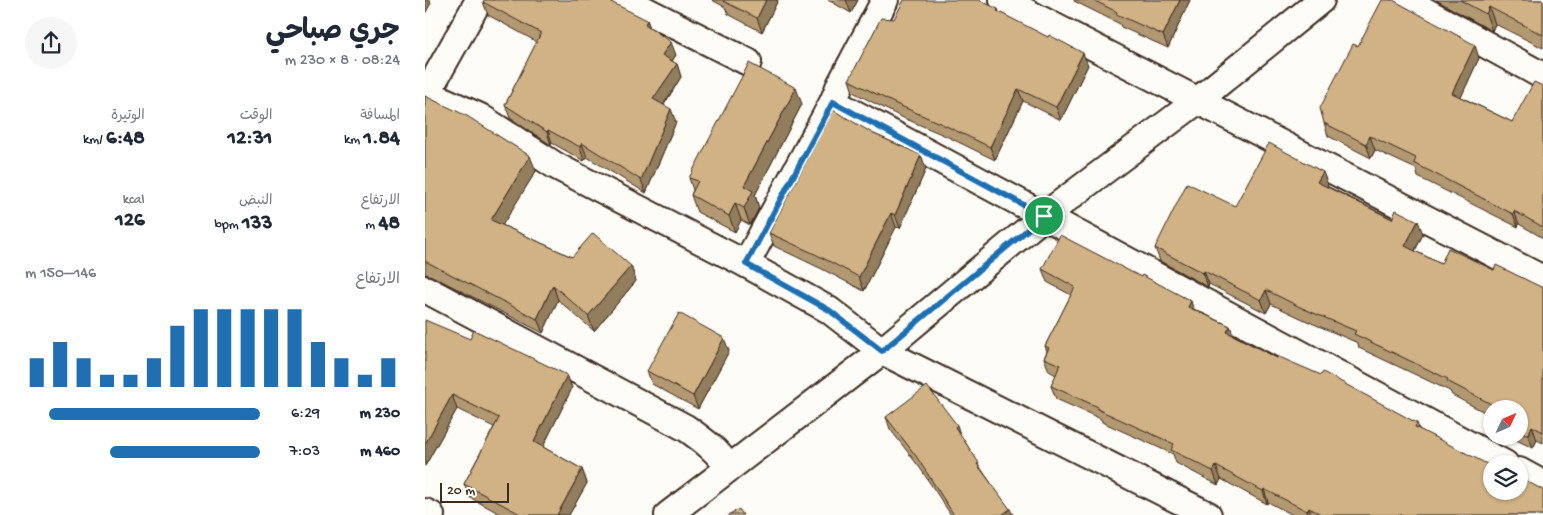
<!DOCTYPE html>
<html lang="ar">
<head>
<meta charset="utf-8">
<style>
  :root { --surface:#fff; --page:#f6f6f7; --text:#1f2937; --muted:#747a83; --accent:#1f6fb2 }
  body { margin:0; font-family:"Gochi Hand","Playpen Sans Arabic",sans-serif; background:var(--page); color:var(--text); direction:rtl; height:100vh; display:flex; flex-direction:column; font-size:19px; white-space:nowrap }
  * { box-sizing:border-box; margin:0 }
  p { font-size:16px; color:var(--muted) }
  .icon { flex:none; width:28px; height:28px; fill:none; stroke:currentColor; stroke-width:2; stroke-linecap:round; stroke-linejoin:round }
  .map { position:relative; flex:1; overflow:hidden; direction:ltr }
  .side { display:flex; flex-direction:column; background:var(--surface); width:425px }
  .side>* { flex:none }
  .needle { width:32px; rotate:46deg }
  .fabs { position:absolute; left:1058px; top:400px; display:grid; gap:10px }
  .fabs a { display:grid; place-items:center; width:45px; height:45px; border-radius:50%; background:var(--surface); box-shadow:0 1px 4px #0004; font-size:25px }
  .scale { position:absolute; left:15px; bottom:12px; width:69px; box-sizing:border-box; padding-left:5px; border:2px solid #3b2a1e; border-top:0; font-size:14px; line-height:18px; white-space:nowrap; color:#3b2a1e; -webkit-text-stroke:4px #fdfcf7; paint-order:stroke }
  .pin { position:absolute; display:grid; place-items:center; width:42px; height:42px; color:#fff; margin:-21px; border:2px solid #fff; border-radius:50%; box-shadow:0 1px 5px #0007 }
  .round { display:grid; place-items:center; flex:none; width:52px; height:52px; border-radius:26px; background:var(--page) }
  .head { display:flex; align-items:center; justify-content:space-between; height:85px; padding:0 25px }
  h1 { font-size:28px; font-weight:700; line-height:38px }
  .metrics { display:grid; grid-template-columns:repeat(3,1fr); gap:8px; height:85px; padding:5px 25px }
  .metrics div { display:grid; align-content:center }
  .metrics b { font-size:21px; font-weight:700 }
  .metrics small { font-size:14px; font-weight:400 }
  .metrics p { font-size:14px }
  .chart { height:140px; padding:10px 25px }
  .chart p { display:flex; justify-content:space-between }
  .chart svg { width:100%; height:90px; margin-top:5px; stroke:var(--accent); stroke-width:6 }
  ul { padding:0 25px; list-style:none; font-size:16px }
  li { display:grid; grid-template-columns:80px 60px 1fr; align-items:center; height:38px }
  li i { height:12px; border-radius:6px; background:var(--accent) }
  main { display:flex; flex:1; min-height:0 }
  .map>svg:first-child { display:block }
</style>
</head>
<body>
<main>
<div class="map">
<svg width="1118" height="515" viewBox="0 0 1118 515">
  <rect width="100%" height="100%" fill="#fdfcf7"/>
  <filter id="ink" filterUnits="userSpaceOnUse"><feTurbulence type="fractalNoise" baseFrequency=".02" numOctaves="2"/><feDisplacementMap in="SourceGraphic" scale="10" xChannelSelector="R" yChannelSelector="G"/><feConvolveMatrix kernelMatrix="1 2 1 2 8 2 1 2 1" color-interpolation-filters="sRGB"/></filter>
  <g filter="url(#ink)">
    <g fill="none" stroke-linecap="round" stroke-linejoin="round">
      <defs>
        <g id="minor">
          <path d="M54,0L2,93L55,117L131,166L321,264L404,310L457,351L783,515"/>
          <path d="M200,0L323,62"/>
          <path d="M460,0L415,85L408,102L1080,464"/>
          <path d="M578,0L1118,279"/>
          <path d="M980,0L1118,76"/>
          <path d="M321,264L408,102"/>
          <path d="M0,289L261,428C278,440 293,451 304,468"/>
          <path d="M1094,471L1118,484"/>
          <path d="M0,512L6,515"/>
          <path d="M243,515L457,351L619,216L772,101L896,0"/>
        </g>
      </defs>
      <!-- minor casing -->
      <use href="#minor" stroke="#3b2a1e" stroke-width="30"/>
      <!-- minor -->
      <use href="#minor" stroke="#fdfcf7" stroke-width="26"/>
    </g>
    <!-- wall -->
    <g fill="#b39972" stroke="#3b2a1e">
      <path d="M287,0H353L337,32L303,14L300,7Z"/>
      <path d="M403,0H433L426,13Z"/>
      <path d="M649,0H765L743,48L696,27L695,24L649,1Z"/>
      <path d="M1011,0H1118V48L1070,24L1067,31Z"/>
      <path d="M58,2L222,20L225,28L251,55L247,61L252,64L256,77L239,105L251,122L221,193L162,157L159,161L127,143L126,145L85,118L80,105L112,42L63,15Z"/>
      <path d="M573,9L574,12L663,65L636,120L598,101L570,160L521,136L474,116L428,92L424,80L469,19Z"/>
      <path d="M933,46L1054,58L1036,97L1087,122L1118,86V238L1094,224L1093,227L993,177L991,169L950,150L946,158L903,136L899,123Z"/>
      <path d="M0,96L111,171L77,225L147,257L206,266L211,281L169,331L133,300L118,333L7,276L0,274Z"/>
      <path d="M377,104L330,195L334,208L325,225L316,220L310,232L272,212L266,195L268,190L264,178Z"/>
      <path d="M449,134L496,155L501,169L475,228L471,227L439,291L397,269L349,246L344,233Z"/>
      <path d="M903,185L902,186L998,234L990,251L1016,264L1069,270L1118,288V443L1112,440L1108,448L1083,436H1094V409H1066V425L1063,415V414L1027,395L1025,391L934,348L933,343L882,321L846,304L841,313L784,284L783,287L735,261L730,248Z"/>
      <path d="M617,269L769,309L805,326L808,335L852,358L992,423L994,429L1118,515H868L843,502L842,504L796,479L793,485L751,463L748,454L677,422L676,419L631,399L626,386L631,375L624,371L619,358L622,351L620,346L646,295L622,282Z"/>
      <path d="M45,339L142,375L147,388L118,447L157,469L162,483L144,515H77L44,497L39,484L69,427L32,409L0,466Z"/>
      <path d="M304,351L273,409L227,384L222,371Z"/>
      <path d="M461,417L536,435L557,470L588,515H526L495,468L465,429Z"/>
    </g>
    <!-- shaded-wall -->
    <g fill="#927d5d" stroke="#3b2a1e">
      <path d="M0,0H5L6,3L0,14Z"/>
      <path d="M341,0H353L337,32L332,18Z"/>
      <path d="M421,0H433L426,13Z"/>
      <path d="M755,0H765L743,48L738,35Z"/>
      <path d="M1064,7L1070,24L1067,31L1061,14Z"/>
      <path d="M222,20L227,33L220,24Z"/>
      <path d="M246,42L251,55L242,68L237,55Z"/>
      <path d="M1050,45L1054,58L1032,106L1027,93Z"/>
      <path d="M658,53L663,65L636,120L631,107Z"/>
      <path d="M252,64L256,77L233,113L228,99Z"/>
      <path d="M371,88L377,104L330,195L334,208L325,225L319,208V186Z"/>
      <path d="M593,89L598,101L570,160L565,147Z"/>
      <path d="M246,109L251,122L221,193L216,180Z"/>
      <path d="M123,130L127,143L126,145L122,132Z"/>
      <path d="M945,136L950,150L946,158L941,144Z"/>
      <path d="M157,143L162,157L159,161L155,147Z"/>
      <path d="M496,155L501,169L475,228L470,215Z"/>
      <path d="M105,156L111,171L72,234L66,220Z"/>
      <path d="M898,172L903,185L897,195L892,182Z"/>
      <path d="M310,203L316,220L310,232L304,216Z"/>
      <path d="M1089,211L1094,224L1093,227L1088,214Z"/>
      <path d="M466,213L471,227L439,291L434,277Z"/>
      <path d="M993,221L998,234L985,260L980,246Z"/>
      <path d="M206,266L211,281L169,331L163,316Z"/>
      <path d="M779,271L784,284L783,287L778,273Z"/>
      <path d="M128,285L133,300L118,333L112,319Z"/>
      <path d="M841,290L846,304L841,313L836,300Z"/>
      <path d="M766,301L770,314L763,307Z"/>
      <path d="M805,326L810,339L802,332Z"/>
      <path d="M299,338L304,351L273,409L268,396Z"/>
      <path d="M142,375L147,388L114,455L109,442Z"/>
      <path d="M27,395L32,409L0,466V444Z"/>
      <path d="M532,425L536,437L530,427Z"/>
      <path d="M1107,426L1112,440L1108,448L1103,435Z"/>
      <path d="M791,466L796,479L793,485L788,471Z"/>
      <path d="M157,469L162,483L144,515H132Z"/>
      <path d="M839,489L843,502L842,504L838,491Z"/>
      <path d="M884,508L886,515H883L882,511Z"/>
      <path d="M585,509L588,515H577Z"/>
    </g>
    <!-- building -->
    <g fill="#d0b285" stroke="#3b2a1e">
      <path d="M59,0H182L222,20L220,24L246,42L237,55L252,64L228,99L246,109L216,180L157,143L155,147L123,130L122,132L80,105L116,33L58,2Z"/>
      <path d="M298,0H341L332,18L298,1Z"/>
      <path d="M479,0H554L573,9L572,11L623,37L624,35L658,53L631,107L593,89L565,147L517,124L469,103L424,80L456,18L469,19Z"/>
      <path d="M668,0H755L738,35L691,14L692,12Z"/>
      <path d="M957,0H968L1050,45L1027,93L1087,122L1109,82L1118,86V227L1089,211L1088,214L989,163L991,158L945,136L941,144L899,123L895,108L928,44L933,46Z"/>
      <path d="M1035,0H1118V35L1064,7L1061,14Z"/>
      <path d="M324,63L371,88L319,186L328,191L319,208L310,203L304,216L266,195L273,181L264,178Z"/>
      <path d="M0,96L42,116L105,156L66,220L147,257L168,233L206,266L163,316L128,285L112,319L0,261Z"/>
      <path d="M408,110L449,134L496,155L470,215L466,213L434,277L392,255L344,233Z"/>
      <path d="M844,143L898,172L892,182L967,219L971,210L993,221L980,246L1016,264L1023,248L1069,270L1071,265L1118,288V432L1107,426L1103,435L1094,430V409H1066V417L1063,415L1068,405L1022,381L1023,379L929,334L931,331L877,308L841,290L836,300L779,271L778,273L730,248L762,183L810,206Z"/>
      <path d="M635,235L716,277L717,275L766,301L763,307L805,326L802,332L852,358V356L896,375L898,372L992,423L990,427L1066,466V491H1094V477L1118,490V515H898L884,508L882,511L839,489L838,491L791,466L788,471L746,450L749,444L672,409L673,407L626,386L635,365L619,358L624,348L620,346L650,287L617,269Z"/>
      <path d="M254,313L299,338L268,396L222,371Z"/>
      <path d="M0,320L45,339L49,330L142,375L109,442L157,469L132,515H97L39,484L74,418L27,395L0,444Z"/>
      <path d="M502,386L532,425L530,427L554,463L552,464L585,509L577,515H529L491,456L461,417Z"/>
      <path d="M314,509L318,515H303Z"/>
    </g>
  </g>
  <g fill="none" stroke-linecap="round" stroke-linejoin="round" filter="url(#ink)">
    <defs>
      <path id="route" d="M408,102L619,216L457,351L404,310L321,264Z"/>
    </defs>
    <!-- route casing -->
    <use href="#route" stroke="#fff" stroke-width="10"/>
    <!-- route -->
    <use href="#route" stroke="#1f6fb2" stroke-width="6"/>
  </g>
</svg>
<div class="fabs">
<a><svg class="needle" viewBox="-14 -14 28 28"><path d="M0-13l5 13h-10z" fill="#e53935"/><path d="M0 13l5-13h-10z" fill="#747a83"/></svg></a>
<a><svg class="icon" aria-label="layers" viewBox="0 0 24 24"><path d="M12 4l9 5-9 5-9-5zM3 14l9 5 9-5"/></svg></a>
</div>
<div class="scale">20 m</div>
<div class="pin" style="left:619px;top:216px;background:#1e9e55"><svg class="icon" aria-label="arrive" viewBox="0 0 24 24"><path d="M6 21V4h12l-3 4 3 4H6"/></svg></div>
</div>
<section class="side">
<div class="head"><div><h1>جري صباحي</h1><p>08:24 · 8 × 230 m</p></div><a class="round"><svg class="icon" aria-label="share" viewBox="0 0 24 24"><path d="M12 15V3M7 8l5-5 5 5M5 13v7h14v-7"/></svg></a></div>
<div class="metrics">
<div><p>المسافة</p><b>1.84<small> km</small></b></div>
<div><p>الوقت</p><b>12:31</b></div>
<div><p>الوتيرة</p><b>6:48<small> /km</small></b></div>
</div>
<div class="metrics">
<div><p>الارتفاع</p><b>48<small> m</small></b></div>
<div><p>النبض</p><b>133<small> bpm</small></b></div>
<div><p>kcal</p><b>126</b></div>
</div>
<div class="chart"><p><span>الارتفاع</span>146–150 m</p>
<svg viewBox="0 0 160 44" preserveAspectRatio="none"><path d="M5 44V30M15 44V22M25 44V30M35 44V38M45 44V38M55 44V30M65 44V14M75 44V6M85 44V6M95 44V6M105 44V6M115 44V6M125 44V22M135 44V30M145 44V38M155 44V30"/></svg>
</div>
<ul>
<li><b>230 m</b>6:29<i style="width:90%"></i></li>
<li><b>460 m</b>7:03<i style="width:64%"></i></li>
</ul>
</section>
</main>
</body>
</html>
